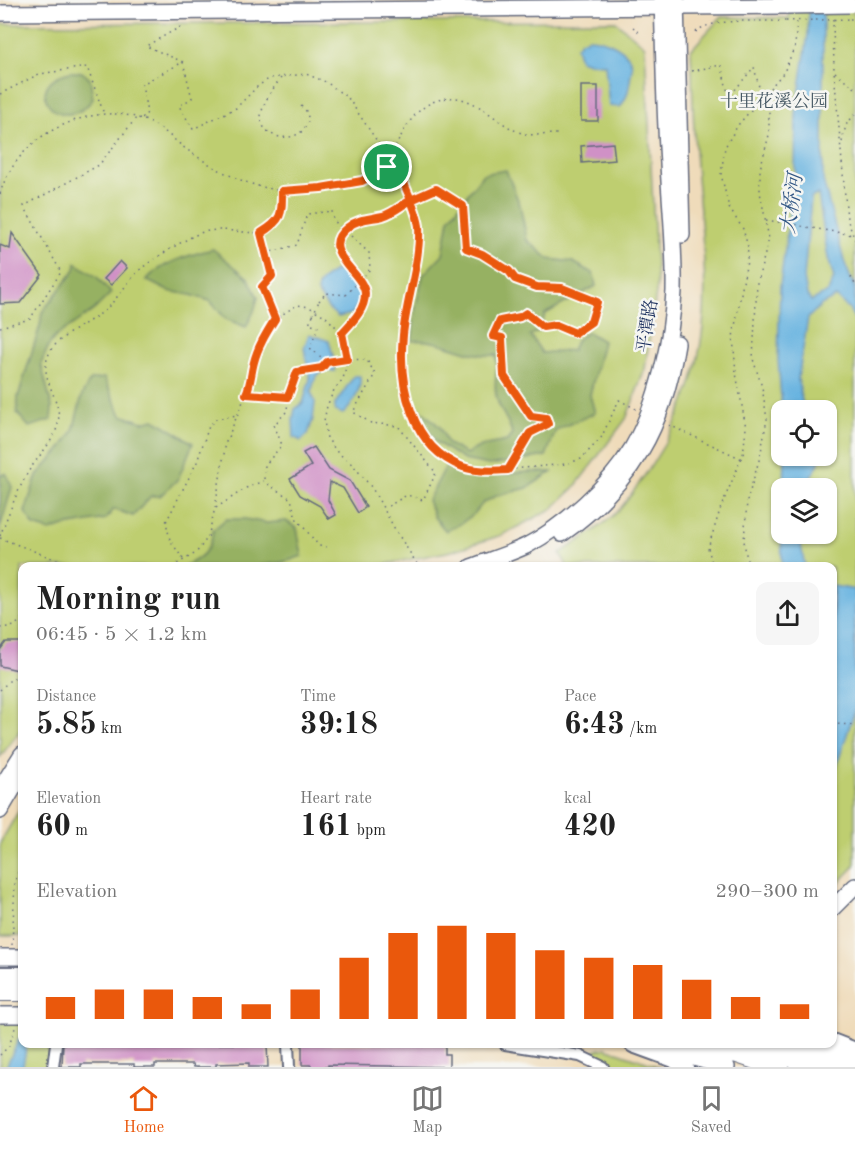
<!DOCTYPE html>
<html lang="en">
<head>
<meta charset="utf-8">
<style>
  :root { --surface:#fff; --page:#f6f6f6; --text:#222; --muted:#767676; --line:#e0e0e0; --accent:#ea580c }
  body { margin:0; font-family:"Old Standard TT","Noto Serif SC",serif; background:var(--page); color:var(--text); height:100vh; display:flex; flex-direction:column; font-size:22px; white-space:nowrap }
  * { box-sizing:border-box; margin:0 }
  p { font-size:20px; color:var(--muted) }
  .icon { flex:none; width:33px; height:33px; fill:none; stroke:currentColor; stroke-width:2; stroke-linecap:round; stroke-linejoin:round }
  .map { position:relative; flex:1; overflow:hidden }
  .panel { position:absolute; left:18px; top:562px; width:819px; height:486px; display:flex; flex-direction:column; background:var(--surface); border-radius:12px; box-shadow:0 2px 4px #0004 }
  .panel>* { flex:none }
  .tools { position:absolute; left:771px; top:400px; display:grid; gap:12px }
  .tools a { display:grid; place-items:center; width:66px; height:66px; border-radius:12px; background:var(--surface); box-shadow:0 2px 4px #0004; font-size:30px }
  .pin { position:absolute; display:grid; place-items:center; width:51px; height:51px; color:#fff; margin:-26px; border:3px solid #fff; border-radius:50%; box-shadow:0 2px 6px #0007 }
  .round { display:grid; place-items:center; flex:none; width:63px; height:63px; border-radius:12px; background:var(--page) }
  .head { display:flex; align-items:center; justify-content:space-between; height:102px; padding:0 18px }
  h1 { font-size:33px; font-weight:800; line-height:45px }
  .figures { display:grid; grid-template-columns:repeat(3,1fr); gap:9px; height:102px; padding:6px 18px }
  .figures div { display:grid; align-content:center }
  .figures b { font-size:30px; font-weight:800 }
  .figures small { font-size:16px; font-weight:400 }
  .figures p { font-size:16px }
  .chart { height:168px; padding:12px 18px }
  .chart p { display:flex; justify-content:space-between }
  .chart svg { width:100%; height:108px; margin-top:6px; stroke:var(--accent); stroke-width:6 }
  .tabs { display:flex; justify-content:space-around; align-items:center; height:84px; border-top:2px solid var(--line); background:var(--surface); font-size:16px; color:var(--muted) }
  .tabs a { display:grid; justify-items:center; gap:3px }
  .tabs .active { color:var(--accent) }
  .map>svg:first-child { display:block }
</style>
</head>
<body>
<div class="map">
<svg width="855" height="1067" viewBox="0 0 855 1067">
  <rect width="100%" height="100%" fill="#f6f6f2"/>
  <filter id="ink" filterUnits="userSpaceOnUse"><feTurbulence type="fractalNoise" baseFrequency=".0167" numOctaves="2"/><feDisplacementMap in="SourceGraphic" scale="12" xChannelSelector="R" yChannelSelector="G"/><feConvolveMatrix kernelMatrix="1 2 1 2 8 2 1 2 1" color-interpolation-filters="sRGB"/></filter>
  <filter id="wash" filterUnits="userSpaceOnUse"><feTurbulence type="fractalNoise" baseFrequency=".008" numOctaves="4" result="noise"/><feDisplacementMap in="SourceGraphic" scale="24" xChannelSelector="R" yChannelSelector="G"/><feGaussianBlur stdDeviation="1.35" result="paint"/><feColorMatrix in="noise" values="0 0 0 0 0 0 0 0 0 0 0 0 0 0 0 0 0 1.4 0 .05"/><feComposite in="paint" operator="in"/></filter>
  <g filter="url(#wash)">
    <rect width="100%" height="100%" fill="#efdbba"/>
    <!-- green -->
    <g fill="#bece70" stroke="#6c7e67" stroke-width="1.5" fill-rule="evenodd">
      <path d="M791,0H851L852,13H855V866L833,889L832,567H568L560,553C579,541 599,529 616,513C624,506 631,494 638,485C673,437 697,386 703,327C708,277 701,227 697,177C693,135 693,92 691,50L721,17L789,18ZM782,411H826V456H782ZM782,489H826V534H782Z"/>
      <path d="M615,21L645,46L657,286L645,369L626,419L574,488L552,509L502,535L452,551L372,567H22V728L0,757V24Z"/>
      <path d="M22,805V936H0V843Z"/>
      <path d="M22,1022V1044H52L49,1067H0V1023Z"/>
      <path d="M606,1048L660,1067H610L587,1052Z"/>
    </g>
    <!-- forest -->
    <g fill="#96b162" stroke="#587060" stroke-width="1.5">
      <path d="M71,72H82L90,79L93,99C61,141 16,83 71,72Z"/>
      <path d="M506,170L520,205L527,240L549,259L573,262L593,273L596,286L545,314L540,331L530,335L542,353L572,350L577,339L588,332L603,341L590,395L595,413L556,430L546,456L489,465L464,460L436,442L420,421L414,404L440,427L448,444L466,454L481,446L507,441L512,434C510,421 500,412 497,399C492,384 499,370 496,355C466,358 440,337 412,341L415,310L423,275L443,254L449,219L483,174Z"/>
      <path d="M213,249L248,278L258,297L254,311L246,327L226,319L210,301L191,295L168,291L146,280C163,262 189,255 213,249Z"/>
      <path d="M76,263L97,277L111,293L94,310L56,336L49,345L41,364L52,407L51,420L29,427L17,413L18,397L40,326L42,312L75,270Z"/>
      <path d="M104,378L121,415L143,422L154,419L193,443L178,479L160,496H151L133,516L114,509L106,519L64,526L50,531L34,526L25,512L37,475L60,450L73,431L82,395L90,380Z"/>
      <path d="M446,466C454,468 462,473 469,474C497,477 525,470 552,472L527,488L496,496L483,503L474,514L460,524L446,531L434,517L428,500Z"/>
      <path d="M6,473L12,487L0,528V476Z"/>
      <path d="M226,519H245L267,523L286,521L297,528L302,556C264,571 222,567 182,567C201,559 211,551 213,530Z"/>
    </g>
    <!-- water -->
    <g fill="#67b3e0" stroke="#41719f" stroke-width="1.5" fill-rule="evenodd">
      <path d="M809,0H823V180L844,261L855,289V320L849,309L836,297L821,305L808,318L798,379L802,401L806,411H782L778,359L780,285L795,173L796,114L808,34ZM818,194L828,258L834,278L828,292L811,301L807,295L804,278L811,198Z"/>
      <path d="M588,38C603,38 631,49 632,67C632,71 630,77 630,81C628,93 627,98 620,107L609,106L605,64L589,63L580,60L576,47L581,41Z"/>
      <path d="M337,270L347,276L361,294L360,302L352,314L338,317L328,308L317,292C318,281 328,275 337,270Z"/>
      <path d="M309,334L329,341L333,356L335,371H324L316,376L311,392L315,402L313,419L308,434L301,441L294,437L293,419L295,409L303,403L310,379L304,348Z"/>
      <path d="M354,376H360C362,389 352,406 343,414L335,411V404Z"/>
      <path d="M785,456H820L819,463L804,489H784Z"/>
      <path d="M781,512L782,534H799L805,567H782L781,517Z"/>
      <path d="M833,586L855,590V710L833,777Z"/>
      <path d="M22,1024V1044H27L23,1065L22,1067H6L22,1032Z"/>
    </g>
    <g id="blocks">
      <!-- building -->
      <g fill="#d091c6">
        <rect x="581" y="86" width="17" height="35"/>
        <path d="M613,143L615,160L582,163L581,146Z"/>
        <path d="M12,233L42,275L20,303L0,304V245L10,249Z"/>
        <path d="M120,261L127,268L111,285L104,279Z"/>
        <path d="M314,447L329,470L350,481L366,507L358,513L343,488L330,482L328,500L336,515L329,519L320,506L300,495L290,479L311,466L303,453Z"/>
        <path d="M6,642H22L20,657H22V671L0,666V650Z"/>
        <path d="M63,1044H267L268,1067H249V1063L216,1064V1067H194L193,1064H155V1067H134V1064H81V1067H62Z"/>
        <path d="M302,1044H445V1054H449V1067L328,1065V1067H311V1065H302Z"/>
      </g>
    </g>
  </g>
  <g filter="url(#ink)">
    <use href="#blocks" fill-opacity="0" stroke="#656b7e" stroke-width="1.5"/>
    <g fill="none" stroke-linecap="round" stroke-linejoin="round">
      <defs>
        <g id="street">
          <path d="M288,1044L289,1067"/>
          <path d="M505,1044L580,1056L603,1067"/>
          <path d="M53,1067L56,1044"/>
        </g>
        <g id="secondary">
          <path d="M676,0L682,235"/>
          <path d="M0,13L787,6"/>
          <path d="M562,534C632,484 664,427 677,343"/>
          <path d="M471,567C489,560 509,554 526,546C564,526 610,485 632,448C657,405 672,339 674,291C675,248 670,206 668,163C664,109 664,55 662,0"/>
          <path d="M0,789L22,754"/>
          <path d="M0,811L22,774"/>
          <path d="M832,909L855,886"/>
          <path d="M812,1044L855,1064"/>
          <path d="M661,1049L727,1067"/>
        </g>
        <g id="primary">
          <path d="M832,1042L855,1051"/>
          <path d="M633,1044L674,1059L685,1067"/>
          <path d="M682,1044L727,1058"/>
          <path d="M785,1044L840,1067"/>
        </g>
        <g id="highway">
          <path d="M711,1044L779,1067"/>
          <path d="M755,1044L820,1067"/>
        </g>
      </defs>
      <!-- street casing -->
      <use href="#street" stroke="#656b7e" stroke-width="14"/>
      <!-- secondary casing -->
      <use href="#secondary" stroke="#656b7e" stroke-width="18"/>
      <!-- primary casing -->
      <use href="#primary" stroke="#656b7e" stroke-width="20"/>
      <!-- highway casing -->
      <use href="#highway" stroke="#656b7e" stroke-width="22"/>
      <!-- path -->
      <g stroke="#656b7e" stroke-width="1.5" stroke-dasharray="1.5 4.5" stroke-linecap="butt">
        <path d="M833,19L834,71L847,219L855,240"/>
        <path d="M850,19H855"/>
        <path d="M633,27L640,33"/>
        <path d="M696,32C711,17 764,22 786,21"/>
        <path d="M183,62L192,98L179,106L193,129L236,108L258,86L270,78L306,74L326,82L348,98L381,147L387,167L403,181L411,200L419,225L415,263L403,335L402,375L410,407L421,435L439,454L464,468L491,471L566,464L581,459L601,438L619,400L638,410"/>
        <path d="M692,71L721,65L729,97L754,67L760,91L769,104V135L760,169V192L769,239L757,283L753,359L762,387L767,419L760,457L747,501L744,541L748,567"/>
        <path d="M835,72L855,88"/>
        <path d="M281,78C273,89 263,101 261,116C260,138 292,144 304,129C306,126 307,123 309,120L306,111L301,106"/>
        <path d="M0,94L39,74L87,67L104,114"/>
        <path d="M142,119L147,113L142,84L183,62L146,46L182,26"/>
        <path d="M842,142L846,125L855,114"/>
        <path d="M0,194C7,168 29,142 53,130C85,113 120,107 153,124C165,130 175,141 186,149C209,165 234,180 262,187C271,188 280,192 289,191C316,190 365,186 385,168C390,164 393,155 395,148C406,125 419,101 448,98C478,95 499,128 525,134C535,136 548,134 557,134"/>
        <path d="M766,220L853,235"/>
        <path d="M261,234L272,276L262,287L274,317"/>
        <path d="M351,236L369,253L370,269L365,275"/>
        <path d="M266,253L297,245L307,214L332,211L333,220L342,228"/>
        <path d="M851,277L855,284"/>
        <path d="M319,301L326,293L346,295"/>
        <path d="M0,327L30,319L61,272L24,206L99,165L136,118"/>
        <path d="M342,333L362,309L365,292L360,279L342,260L339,251V240L342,232L357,221L389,213L411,200L436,189L463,206L466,248L482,254L509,271L515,279L537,287L562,288L597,302L591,322L575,333L556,325L543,327L526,313L520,317L500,321L493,336L502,338L504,376L531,415L546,418L548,425L530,433L508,469"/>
        <path d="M327,362L349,359L367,360L375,374L353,412L371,423L398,426L436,473L423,500L407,495L385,508"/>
        <path d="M248,394L288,397L297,372L322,368L327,362L310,348L318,326L309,323L313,315"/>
        <path d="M669,425L742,459"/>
        <path d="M264,479L265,465L282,445L274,425L287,411L288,398"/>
        <path d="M216,508L246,488L263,481L291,499L296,518L319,546L328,547"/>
        <path d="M0,536C8,515 16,494 27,474C36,458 54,442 58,424C62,405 48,389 46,371C43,336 90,327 109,306C121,294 129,279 142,268C153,259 187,238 200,233C238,220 282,259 282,191"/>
        <path d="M0,538L52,558L85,567"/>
        <path d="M183,559L170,540L166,522L197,462L209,426L216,419L237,415"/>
        <path d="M172,567L196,553L208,537L215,508L226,442L250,385L253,363L261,343L275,319L297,305L309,307L325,316L342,333L347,363L343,379L334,390L327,406L324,421L327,438L337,452L353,465L372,488L396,531L419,567"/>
        <path d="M713,567L708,548L721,507L743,455L746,428L736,373L733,337L747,261L748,247L743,229L729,208L721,174L725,147L738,125L784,72L795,46L797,19"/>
        <path d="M0,628L15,626L22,618"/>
        <path d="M0,690L12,678L22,679"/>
        <path d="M832,724L855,725"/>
        <path d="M12,945L15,883L22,859"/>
        <path d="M0,1055L9,1046L15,1028"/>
      </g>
      <!-- street -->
      <use href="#street" stroke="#fff" stroke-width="10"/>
      <!-- secondary -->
      <use href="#secondary" stroke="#fff" stroke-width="15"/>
      <!-- primary -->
      <use href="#primary" stroke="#fff" stroke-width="16"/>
      <!-- highway -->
      <use href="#highway" stroke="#fff" stroke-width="20"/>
      <defs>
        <g id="secondary-bridge">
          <path d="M787,6L849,5"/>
          <path d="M0,957H22"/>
          <path d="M0,1015H22"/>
        </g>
        <g id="highway-bridge">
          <path d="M0,977H22"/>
          <path d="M0,991H22"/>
        </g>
      </defs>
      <!-- secondary-bridge casing -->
      <use href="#secondary-bridge" stroke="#656b7e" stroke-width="18" stroke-linecap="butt"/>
      <!-- highway-bridge casing -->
      <use href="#highway-bridge" stroke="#656b7e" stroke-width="22" stroke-linecap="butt"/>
      <!-- path-bridge -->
      <g stroke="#656b7e" stroke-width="1.5" stroke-dasharray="1.5 4.5" stroke-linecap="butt">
        <path d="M786,21L850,19"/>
        <path d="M342,228L351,236"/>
        <path d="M346,295L365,275"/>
        <path d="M313,315L319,301"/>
      </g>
      <!-- secondary-bridge -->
      <use href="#secondary-bridge" stroke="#fff" stroke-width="15"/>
      <!-- highway-bridge -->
      <use href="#highway-bridge" stroke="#fff" stroke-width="20"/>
    </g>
  </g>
  <g fill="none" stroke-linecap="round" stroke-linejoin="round" filter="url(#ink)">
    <defs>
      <path id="route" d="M387,167L362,181L321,188L282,191C282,215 282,220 261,233L272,276L262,287L275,319C267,332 258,346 254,362C251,373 251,383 246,394L288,397L297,372L322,368L327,362L347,359L342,333C352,322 365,310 365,294C365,273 316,251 348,227C359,218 370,219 383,216C393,213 402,205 411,200C414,208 418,218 419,226C421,260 406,301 403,335C398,385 411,448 463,467C477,472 494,471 508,470L530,433L548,424L546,418L531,416L504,376L502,338L493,336L500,321L520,317L526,313L543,327L556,325L575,333L591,322L597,302L562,288L537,287L515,279L509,271L482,254L466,248L463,206L436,189L411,200L403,181L387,167"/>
    </defs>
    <!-- route casing -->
    <use href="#route" stroke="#fff" stroke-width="12"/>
    <!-- route -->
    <use href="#route" stroke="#ea580c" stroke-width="8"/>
  </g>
  <g text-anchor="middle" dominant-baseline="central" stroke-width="5" stroke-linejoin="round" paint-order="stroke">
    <!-- park labels -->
    <g font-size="18" fill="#445762" stroke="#f6f6f2">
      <text x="774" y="102">十里花溪公园</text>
    </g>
    <!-- street labels -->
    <g font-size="18" fill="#1b2f5e" stroke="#f6f6f2">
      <text transform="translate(648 326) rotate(-81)">平潭路</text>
    </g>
    <!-- water labels -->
    <g font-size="20" font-style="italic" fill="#325785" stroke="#f6f6f2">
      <text transform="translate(793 204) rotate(-82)">大桥河</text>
    </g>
  </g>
</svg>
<div class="tools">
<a><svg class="icon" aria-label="locate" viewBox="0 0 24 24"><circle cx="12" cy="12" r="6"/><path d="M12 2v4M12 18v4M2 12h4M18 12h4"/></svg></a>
<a><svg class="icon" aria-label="layers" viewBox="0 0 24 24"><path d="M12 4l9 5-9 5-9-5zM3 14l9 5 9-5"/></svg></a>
</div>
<div class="pin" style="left:387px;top:167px;background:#1e9e55"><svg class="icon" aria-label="arrive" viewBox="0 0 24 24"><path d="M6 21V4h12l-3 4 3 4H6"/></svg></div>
<section class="panel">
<div class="head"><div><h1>Morning run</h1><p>06:45 · 5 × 1.2 km</p></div><a class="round"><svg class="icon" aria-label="share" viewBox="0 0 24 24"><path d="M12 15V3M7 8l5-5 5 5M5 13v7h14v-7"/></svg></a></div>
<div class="figures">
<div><p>Distance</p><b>5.85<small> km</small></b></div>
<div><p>Time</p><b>39:18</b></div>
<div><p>Pace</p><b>6:43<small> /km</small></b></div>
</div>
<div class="figures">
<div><p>Elevation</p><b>60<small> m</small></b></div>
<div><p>Heart rate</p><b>161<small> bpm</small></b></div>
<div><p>kcal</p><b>420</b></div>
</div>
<div class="chart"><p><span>Elevation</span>290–300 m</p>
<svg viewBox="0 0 160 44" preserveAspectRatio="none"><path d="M5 44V35M15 44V32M25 44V32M35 44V35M45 44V38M55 44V32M65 44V19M75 44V9M85 44V6M95 44V9M105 44V16M115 44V19M125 44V22M135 44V28M145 44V35M155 44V38"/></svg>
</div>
</section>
</div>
<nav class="tabs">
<a class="active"><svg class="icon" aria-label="home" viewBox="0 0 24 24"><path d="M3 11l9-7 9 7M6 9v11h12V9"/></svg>Home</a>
<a><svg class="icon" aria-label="map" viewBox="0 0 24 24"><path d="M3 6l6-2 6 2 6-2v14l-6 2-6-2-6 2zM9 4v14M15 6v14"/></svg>Map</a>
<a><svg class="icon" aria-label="saved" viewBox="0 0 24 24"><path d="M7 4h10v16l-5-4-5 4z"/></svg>Saved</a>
</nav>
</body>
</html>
